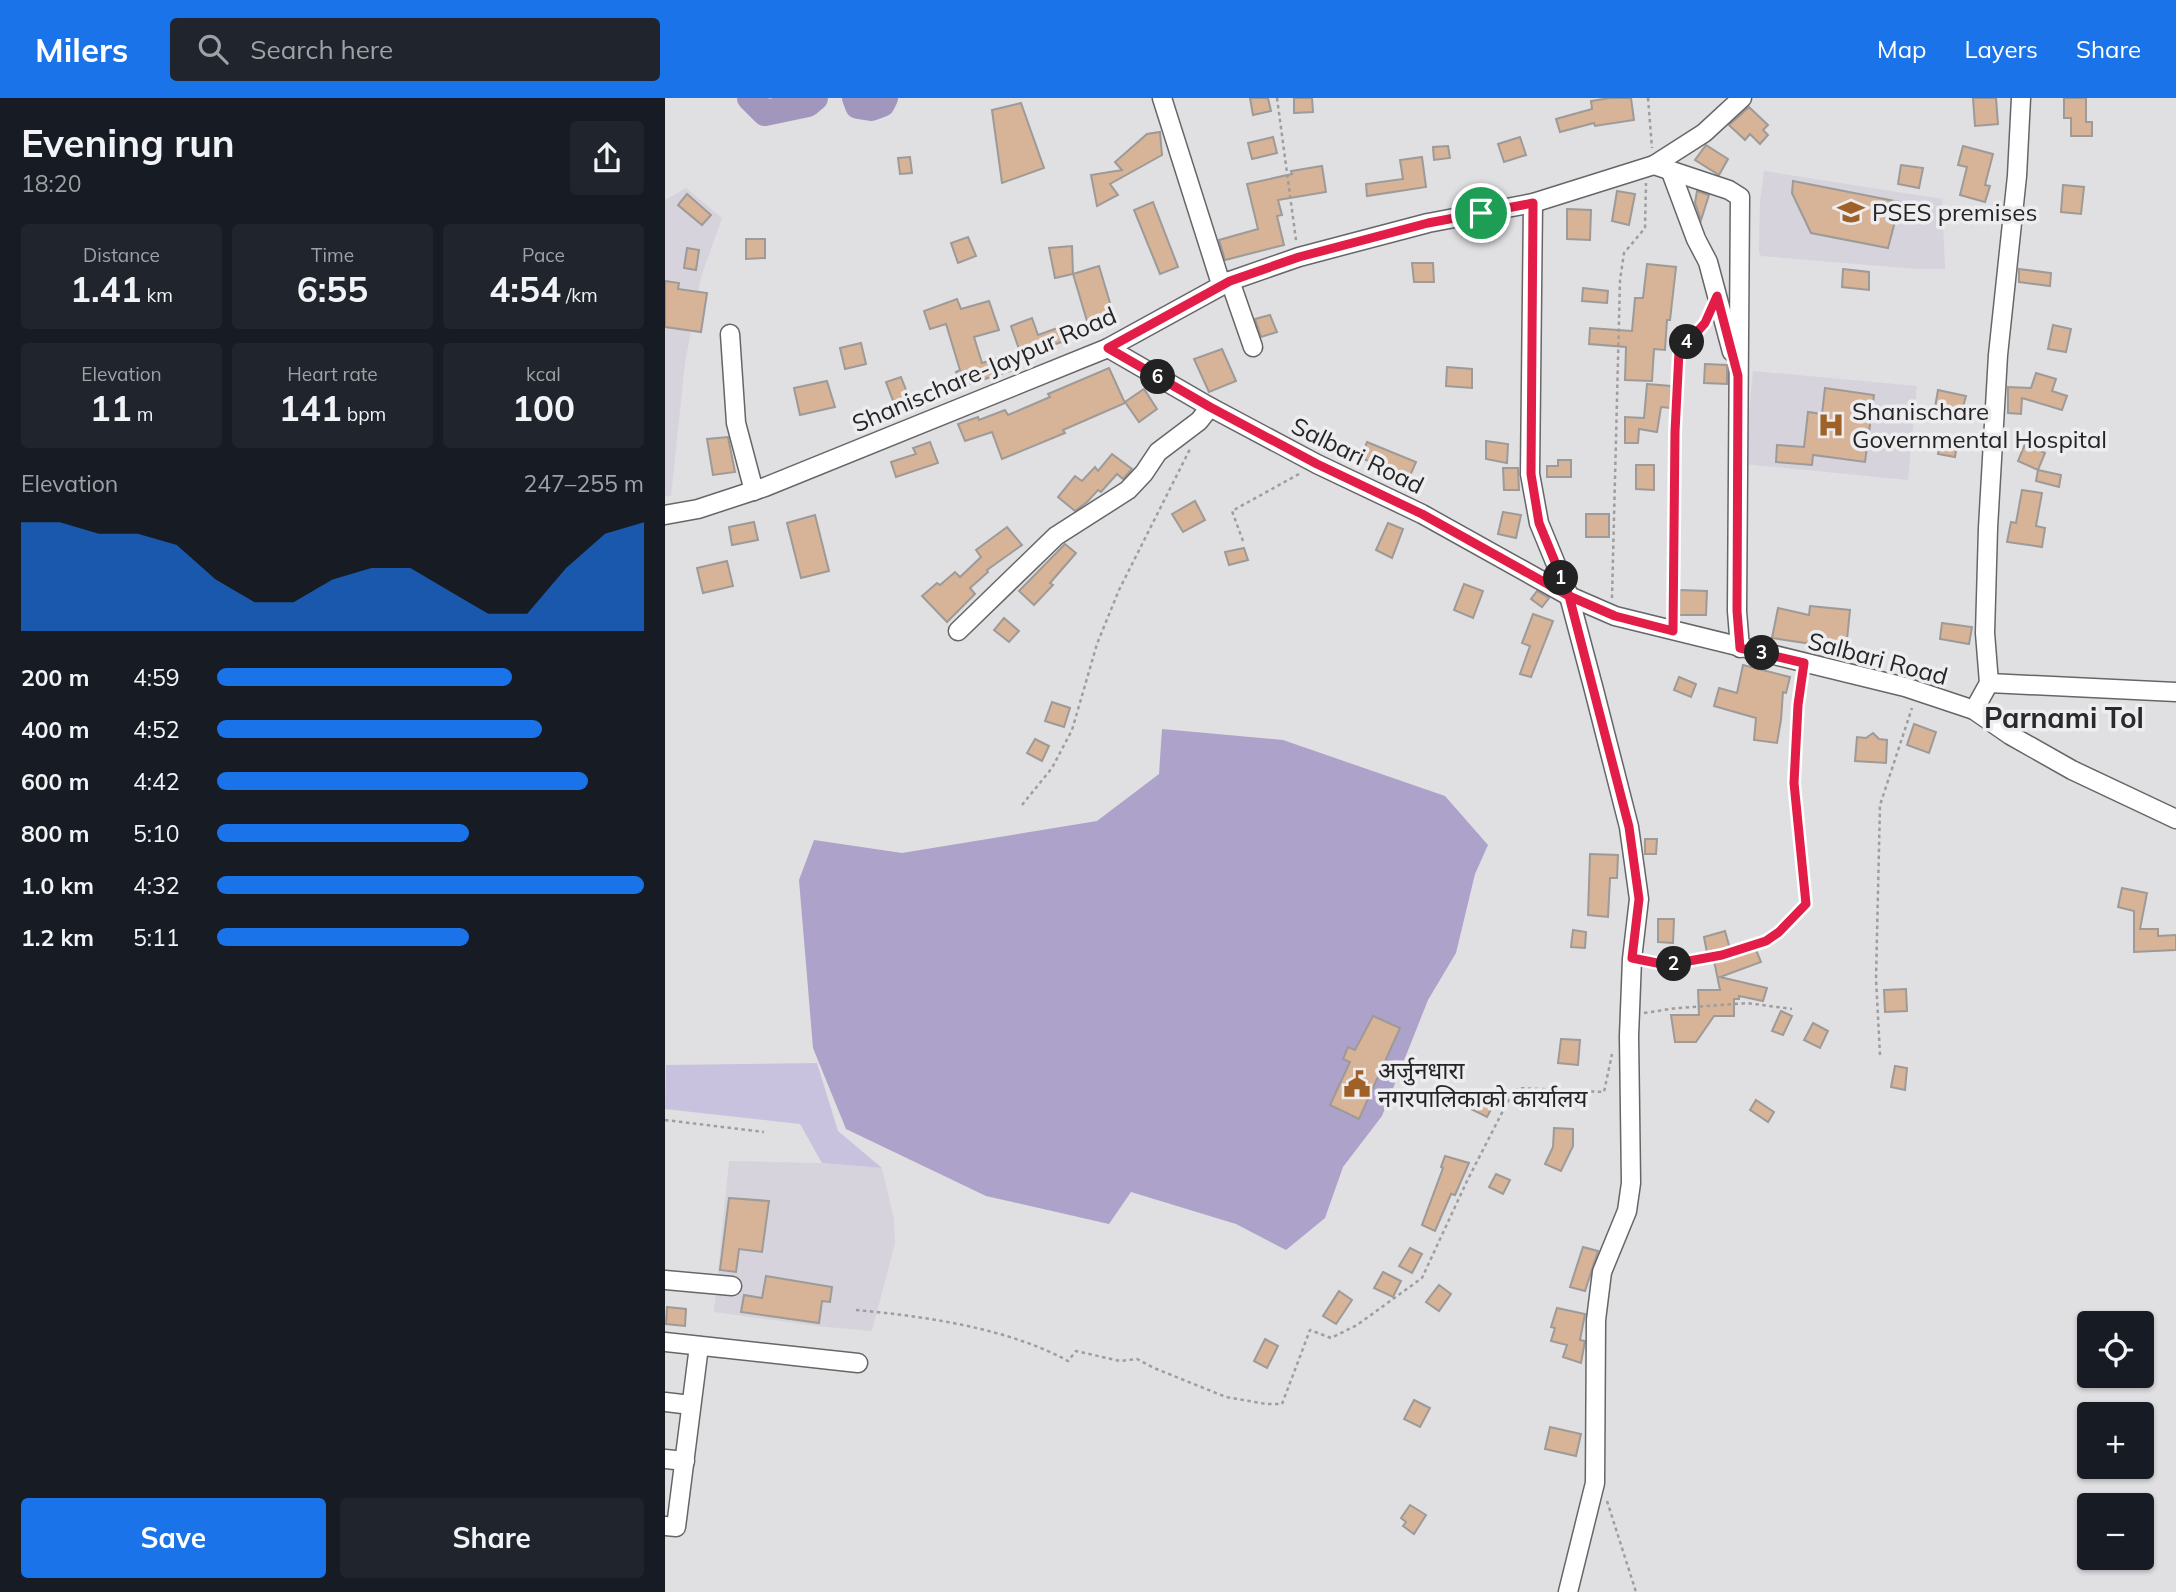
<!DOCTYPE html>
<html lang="en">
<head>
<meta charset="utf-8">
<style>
  :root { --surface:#171b24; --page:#20242c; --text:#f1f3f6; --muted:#9ea1a6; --accent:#1a73e8 }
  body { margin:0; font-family:Mulish,"Noto Sans Devanagari",sans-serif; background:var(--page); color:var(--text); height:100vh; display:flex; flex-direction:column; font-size:26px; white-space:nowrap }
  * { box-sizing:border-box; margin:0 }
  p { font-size:23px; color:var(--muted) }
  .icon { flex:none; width:38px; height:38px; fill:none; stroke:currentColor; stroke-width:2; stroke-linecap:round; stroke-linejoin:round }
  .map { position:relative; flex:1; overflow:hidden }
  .drawer { display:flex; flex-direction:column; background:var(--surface); width:665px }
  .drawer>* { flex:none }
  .controls { position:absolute; left:1412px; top:1213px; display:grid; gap:14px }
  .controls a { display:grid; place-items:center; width:77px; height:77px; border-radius:7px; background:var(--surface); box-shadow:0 2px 5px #0004; font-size:35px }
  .pin { position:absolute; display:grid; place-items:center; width:60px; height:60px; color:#fff; margin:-30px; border:4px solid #fff; border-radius:50%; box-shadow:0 2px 7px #0007 }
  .km { position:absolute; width:35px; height:35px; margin:-18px; border-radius:50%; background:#222; color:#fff; font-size:19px; line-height:35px; text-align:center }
  .round { display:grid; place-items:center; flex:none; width:74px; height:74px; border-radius:7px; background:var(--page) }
  .overview { display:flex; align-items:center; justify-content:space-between; height:119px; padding:0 21px }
  h1 { font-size:38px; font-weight:700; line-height:52px }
  .figures { display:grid; grid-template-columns:repeat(3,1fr); gap:10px; height:119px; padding:7px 21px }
  .figures div { display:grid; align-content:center; border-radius:7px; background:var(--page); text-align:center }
  .figures b { font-size:35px; font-weight:700 }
  .figures small { font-size:19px; font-weight:400 }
  .figures p { font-size:19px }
  .chart { height:196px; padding:14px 21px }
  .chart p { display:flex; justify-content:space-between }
  .chart svg { width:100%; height:126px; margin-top:7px; fill:var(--accent); opacity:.7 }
  .cta { display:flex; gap:14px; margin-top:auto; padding:14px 21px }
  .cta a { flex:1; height:80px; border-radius:7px; background:var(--accent); color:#fff; font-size:28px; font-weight:700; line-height:80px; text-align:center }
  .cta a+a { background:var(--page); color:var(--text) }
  ul { padding:0 21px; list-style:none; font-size:23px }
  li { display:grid; grid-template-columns:112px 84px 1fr; align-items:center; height:52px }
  li i { height:18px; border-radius:9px; background:var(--accent) }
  header { display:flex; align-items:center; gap:42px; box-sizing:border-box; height:98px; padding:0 35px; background:var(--accent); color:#fff }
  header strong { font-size:33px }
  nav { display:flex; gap:38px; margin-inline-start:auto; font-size:24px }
  .search { width:490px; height:63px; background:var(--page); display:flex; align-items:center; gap:18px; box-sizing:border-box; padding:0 24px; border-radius:7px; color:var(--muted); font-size:26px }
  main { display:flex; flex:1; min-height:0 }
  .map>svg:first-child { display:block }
</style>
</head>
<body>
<header>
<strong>Milers</strong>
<div class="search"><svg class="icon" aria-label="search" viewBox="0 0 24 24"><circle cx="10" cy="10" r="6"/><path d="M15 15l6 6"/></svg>Search here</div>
<nav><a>Map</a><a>Layers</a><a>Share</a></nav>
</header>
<main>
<section class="drawer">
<div class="overview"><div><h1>Evening run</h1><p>18:20</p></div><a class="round"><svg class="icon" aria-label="share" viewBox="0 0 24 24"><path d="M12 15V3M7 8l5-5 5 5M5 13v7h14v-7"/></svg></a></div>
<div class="figures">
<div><p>Distance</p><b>1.41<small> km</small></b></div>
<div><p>Time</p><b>6:55</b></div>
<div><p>Pace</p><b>4:54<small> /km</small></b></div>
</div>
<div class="figures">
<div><p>Elevation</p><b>11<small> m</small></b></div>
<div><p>Heart rate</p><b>141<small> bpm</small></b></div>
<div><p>kcal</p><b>100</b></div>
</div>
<div class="chart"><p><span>Elevation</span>247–255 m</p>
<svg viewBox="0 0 160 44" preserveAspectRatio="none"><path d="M0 44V6L10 6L20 10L30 10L40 14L50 26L60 34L70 34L80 26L90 22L100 22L110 30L120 38L130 38L140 22L150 10L160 6V44z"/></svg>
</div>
<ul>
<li><b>200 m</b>4:59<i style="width:69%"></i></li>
<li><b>400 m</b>4:52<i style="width:76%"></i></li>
<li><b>600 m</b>4:42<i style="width:87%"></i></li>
<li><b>800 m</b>5:10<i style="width:59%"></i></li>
<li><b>1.0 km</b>4:32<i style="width:100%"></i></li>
<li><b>1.2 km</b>5:11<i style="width:59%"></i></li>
</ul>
<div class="cta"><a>Save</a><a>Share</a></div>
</section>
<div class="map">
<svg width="1511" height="1494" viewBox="0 0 1511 1494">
  <rect width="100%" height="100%" fill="#e0dfe2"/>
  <!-- built -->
  <g fill="#d6d3dd">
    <path d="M1099,73L1277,101L1280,171H1252L1096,158L1094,153L1095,103Z"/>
    <path d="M21,90L57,120L36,179L20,265L6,398H0V102Z"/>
    <path d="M1088,273L1252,288L1243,382L1079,366Z"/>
    <path d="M64,1063L157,1065L217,1070L229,1121L230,1145L207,1233L152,1228L49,1214Z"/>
  </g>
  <!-- green -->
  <path fill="#c9c2de" d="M152,965L173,1033L217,1070L157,1065L135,1026L0,1011L1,967Z"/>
  <!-- forest -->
  <path fill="#ada2c9" d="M497,631L618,642L780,698L823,747L810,776L791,855L763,902L717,1018L678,1069L660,1120L621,1152L571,1126L466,1094L444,1126L321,1098L181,1031L148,950L134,782L149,742L237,755L432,723L494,676Z"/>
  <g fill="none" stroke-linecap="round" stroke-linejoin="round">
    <!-- river -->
    <g stroke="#a197bd" stroke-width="26">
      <path d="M85,0L100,15L143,6L150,0"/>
      <path d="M190,0L193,8L206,10L217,6L220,0"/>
    </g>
  </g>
  <!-- building -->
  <g fill="#d7b397" stroke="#9d9a98" stroke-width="2">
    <path d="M585,0H603L606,13L588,17Z"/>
    <path d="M629,0H647L648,14L629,15Z"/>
    <path d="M945,0H966L969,22L930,28L929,25L895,34L891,21L927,11L926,3Z"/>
    <path d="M1308,0H1331L1333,26L1310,28Z"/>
    <path d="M1399,0H1421V24H1427V38H1406V20H1399Z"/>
    <path d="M356,5L379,70L337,85L327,12Z"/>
    <path d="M1084,9L1103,27L1098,32L1103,37L1095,46L1085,36L1080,42L1064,27Z"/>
    <path d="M495,34L497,57L445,86L453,97L432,108L426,77L457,72L450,64L482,36Z"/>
    <path d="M608,39L612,55L587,61L583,45Z"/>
    <path d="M855,39L861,57L839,64L833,46Z"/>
    <path d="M1041,47L1063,61L1054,77L1030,62Z"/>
    <path d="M783,48L785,60L769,62L768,49Z"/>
    <path d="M1298,48L1328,56L1320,87L1325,88L1320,104L1295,97L1302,69L1293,67Z"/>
    <path d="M245,59L247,75L235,76L233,60Z"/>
    <path d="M757,59L761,89L702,98L701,86L738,81L735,62Z"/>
    <path d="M1236,67L1258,70L1254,90L1233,86Z"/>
    <path d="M657,68L661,94L613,102L617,117L612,118L619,147L560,162L554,142L593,131L582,86L627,76L626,73Z"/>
    <path d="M1128,83L1235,104L1223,150L1146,135L1127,95Z"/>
    <path d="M1398,87L1419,89L1416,116L1396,114Z"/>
    <path d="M952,93L970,96L964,127L947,123Z"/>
    <path d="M1032,93L1044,97L1036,122L1030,105Z"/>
    <path d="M22,96L46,117L37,127L13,107Z"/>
    <path d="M488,104L513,169L495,176L469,112Z"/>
    <path d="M902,111L926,112L925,142L902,141Z"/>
    <path d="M303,139L311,158L293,165L286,145Z"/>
    <path d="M81,141H100V160L81,161Z"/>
    <path d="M407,148L408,176L390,180L384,150Z"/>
    <path d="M22,150L34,152L31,172L19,170Z"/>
    <path d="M747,165H768L769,184H749Z"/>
    <path d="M982,166L1011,169L1005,222H1002L1000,252L989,251L987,283L960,282L961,249L924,246L925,230L967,233L970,200H978Z"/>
    <path d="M434,168L448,215L422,223L408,176Z"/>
    <path d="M1178,171L1204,174V192L1177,189Z"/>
    <path d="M1354,171L1386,175L1385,188L1354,184Z"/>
    <path d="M0,183L14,185L13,191L42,195L36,234L0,229Z"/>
    <path d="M918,190L943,193L942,205L917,203Z"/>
    <path d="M292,201L296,211L324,203L334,232L309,239L317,265L342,257L349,272L297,288L291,274L295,272L281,226L265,231L259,213Z"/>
    <path d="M605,217L612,234L596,239L590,221Z"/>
    <path d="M367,220L373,237L398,228L403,242L356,257L346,228Z"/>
    <path d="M1388,227L1406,231L1401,254L1383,251Z"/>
    <path d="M196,245L201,266L180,271L175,250Z"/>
    <path d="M557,251L571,283L544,294L529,261Z"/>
    <path d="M1040,266L1062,267V286L1039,285Z"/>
    <path d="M782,269L807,271V290L781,288Z"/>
    <path d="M444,270L460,305L398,332L400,335L337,361L327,334L300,343L293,326L313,319L314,322L340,312L343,317L385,299L383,296Z"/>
    <path d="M1371,275L1391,281L1387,293L1402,298L1397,312L1357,300L1356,316L1343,315V289L1366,290Z"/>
    <path d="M236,279L248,310L233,316L221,284Z"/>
    <path d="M162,283L170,309L135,317L129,290Z"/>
    <path d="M982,286L1006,288L1005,310L996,309L992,334L974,331L973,345H960V319L979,320Z"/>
    <path d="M1160,290L1209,297L1200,364L1148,357L1147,367L1111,364L1112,347L1139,349L1143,314L1157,316Z"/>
    <path d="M479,291L492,311L474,324L460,304Z"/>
    <path d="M1273,292L1301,298L1296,316L1270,309Z"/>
    <path d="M63,339L70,374L48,377L42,341Z"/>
    <path d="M821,343L843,346L842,365L821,361Z"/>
    <path d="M265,344L273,365L231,379L226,364L251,356L248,350Z"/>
    <path d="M702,344L751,364L744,380L696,360Z"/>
    <path d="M1276,344L1292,347L1290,359L1273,356Z"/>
    <path d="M1360,346L1380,355L1373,372L1353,363Z"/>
    <path d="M447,356L467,371L458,381L452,376L436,394L433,392L422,404L410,413L393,399L410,378L417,383L430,369L433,373Z"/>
    <path d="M893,362H906V379H882V368H893Z"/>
    <path d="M971,367H989V392L971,391Z"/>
    <path d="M838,370H853L854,392H839Z"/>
    <path d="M1373,372L1396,377L1394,389L1371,383Z"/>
    <path d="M1357,392L1377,395L1371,428L1380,430L1377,449L1342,444L1346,424L1351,425Z"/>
    <path d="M530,403L540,422L518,434L507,416Z"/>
    <path d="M838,414L856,417L851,440L833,436Z"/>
    <rect x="921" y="416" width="23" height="23"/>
    <path d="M150,417L164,473L136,480L122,425Z"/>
    <path d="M89,424L93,442L67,447L64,429Z"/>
    <path d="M723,425L738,431L727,460L711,452Z"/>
    <path d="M342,429L357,447L322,472L323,474L305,490L310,496L282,524L257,498L272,485L275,487L290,474L295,479L316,459L311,452Z"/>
    <path d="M400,446L411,455L385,485L388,487L369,507L354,493Z"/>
    <path d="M579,450L583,462L564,467L560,454Z"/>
    <path d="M62,463L68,488L38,495L32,470Z"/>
    <path d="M799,486L818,493L808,520L789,512Z"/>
    <path d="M1015,492L1042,493L1041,517H1014Z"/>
    <path d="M872,493L884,500L877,509L866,501Z"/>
    <path d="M1145,508L1185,512L1181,551L1107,540L1113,510L1144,517Z"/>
    <path d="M868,516L888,523L866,579L855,576L865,548L857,545Z"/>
    <path d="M339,520L354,533L344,544L329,532Z"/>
    <path d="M1277,525L1307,529L1304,546L1275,541Z"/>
    <path d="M1078,567L1125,579L1121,595L1118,594L1116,622L1112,645L1089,642L1091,620L1049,608L1054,590L1072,595Z"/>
    <path d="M1014,579L1031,586L1026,599L1009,592Z"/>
    <path d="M387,604L405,610L399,629L380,623Z"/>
    <path d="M1249,626L1271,634L1264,655L1242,647Z"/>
    <path d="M1208,635L1214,641L1222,642L1221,665L1190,663L1192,639L1201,640Z"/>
    <path d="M370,641L384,648L377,663L362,655Z"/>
    <path d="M980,741H992L991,756H980Z"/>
    <path d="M925,756L953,757L952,780H945L943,819L923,817Z"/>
    <path d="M1457,790L1482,795L1475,831H1493V838L1511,837V852L1469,854V813L1453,809Z"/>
    <path d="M993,821H1009L1008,845L993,844Z"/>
    <path d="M908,832L921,834L920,850L906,849Z"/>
    <path d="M1060,833L1067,858L1091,852L1096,864L1055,879L1102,890L1098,903L1074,898V901H1069V918H1049L1031,944H1010L1006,917H1034L1033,892H1055L1047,853L1042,855L1039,839Z"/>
    <path d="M1241,891L1242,913L1220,914L1219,892Z"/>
    <path d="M1116,913L1127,918L1118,937L1107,933Z"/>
    <path d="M708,918L735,930L694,1021L665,1007L685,964L678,961L683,949L690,952Z"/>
    <path d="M1148,925L1163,933L1155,950L1139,942Z"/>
    <path d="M896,941L915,942L913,967L893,965Z"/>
    <path d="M1230,968L1242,970L1240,992L1226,989Z"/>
    <path d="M810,992L831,1002L822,1019L802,1009Z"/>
    <path d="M1091,1002L1109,1014L1103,1024L1085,1012Z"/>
    <path d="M889,1030L908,1031V1048L896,1073L880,1066L888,1049Z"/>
    <path d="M780,1058L804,1065L790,1097L786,1096L770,1133L757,1127L778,1070L776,1069Z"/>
    <path d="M831,1076L845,1082L838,1096L824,1089Z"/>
    <path d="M64,1100L104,1103L97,1154L74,1151L71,1174L55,1172Z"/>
    <path d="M918,1149L933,1153L920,1193L905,1189Z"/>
    <path d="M745,1150L757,1156L747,1175L734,1168Z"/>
    <path d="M718,1174L736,1183L728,1199L709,1190Z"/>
    <path d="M101,1178L167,1189L165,1204L157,1203L154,1225L76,1214L79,1197L97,1200Z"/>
    <path d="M774,1187L786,1196L774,1213L761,1204Z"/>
    <path d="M674,1193L687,1202L671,1226L658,1218Z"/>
    <path d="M2,1209L21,1211L20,1228L1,1226Z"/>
    <path d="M892,1210L920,1216L915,1242L920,1243L916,1265L898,1259L902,1247L886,1243L890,1230L886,1229Z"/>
    <path d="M600,1241L613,1248L602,1270L589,1263Z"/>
    <path d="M749,1302L765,1310L755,1329L739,1321Z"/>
    <path d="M885,1329L916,1336L911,1358L880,1351Z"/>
    <path d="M745,1407L761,1417L749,1436L738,1428L741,1424L736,1420Z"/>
  </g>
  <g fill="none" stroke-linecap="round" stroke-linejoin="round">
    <defs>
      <g id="minor">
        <path d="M497,0L556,186"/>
        <path d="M989,67L1064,92L1075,99L1072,513L1075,550"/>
        <path d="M1006,74L1031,141L1043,164L1067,254"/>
        <path d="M868,105L865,376L874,425L904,498L929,592L964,729L974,801L967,861L964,938L966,1085L962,1113L937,1174L931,1222L930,1385L903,1494"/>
        <path d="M565,183L588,249"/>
        <path d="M65,236L71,325L89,393"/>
        <path d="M443,250L545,309L652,366L757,416L904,498L950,518L1240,589L1309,612L1345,637L1407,672L1511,721"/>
        <path d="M0,417L33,411L100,389L443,250L565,183L634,159L763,125L868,105L989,67L1039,35L1077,0"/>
        <path d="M293,533L391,438L463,392L479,375L493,354L534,323L545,309"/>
        <path d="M1324,585L1511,594"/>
        <path d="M1309,612L1324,585L1320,535L1323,430L1333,257L1352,78L1356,0"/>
        <path d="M0,1182L67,1188"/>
        <path d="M0,1244L193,1265"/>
        <path d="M0,1304L26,1307"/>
        <path d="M0,1361L20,1363"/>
        <path d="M0,1428L11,1429L34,1248"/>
      </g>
    </defs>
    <!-- minor casing -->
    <use href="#minor" stroke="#666668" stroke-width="21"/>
    <!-- path -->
    <g stroke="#9e9d9f" stroke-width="2.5" stroke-dasharray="3.5 3.5" stroke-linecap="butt">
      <path d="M612,0L631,142"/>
      <path d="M983,0L987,50"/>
      <path d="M578,443L567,413L634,376"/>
      <path d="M947,500L955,182L959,155L980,130L981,85"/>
      <path d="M1008,515L1010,334L1014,254L1042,220"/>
      <path d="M357,707L387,670L407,632L432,546L454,492L526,349"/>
      <path d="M984,864L1002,867L1057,857L1101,843L1114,834L1141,805L1129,685L1137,579"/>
      <path d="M979,915L1012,910L1082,905L1127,911"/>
      <path d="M1215,957L1211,881L1215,707L1247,610"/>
      <path d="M0,1022L99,1034"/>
      <path d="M191,1212C258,1218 343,1230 403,1263L411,1253L455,1263L472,1261L489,1270L561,1299L601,1306H617L645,1232L666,1240L692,1227L757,1180L802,1083L843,1003L853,990L939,994L947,956"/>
      <path d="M942,1403L971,1494"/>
    </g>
    <!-- minor -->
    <use href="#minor" stroke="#fff" stroke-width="18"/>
  </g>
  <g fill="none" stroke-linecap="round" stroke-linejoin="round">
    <defs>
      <path id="route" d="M816,115L868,105L866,376L874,425L904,498L964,729L974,801L967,860L1002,867L1057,857L1101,843L1114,834L1141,806L1129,685L1133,607L1139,565L1075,550L1072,513L1073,278L1052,198L1040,225L1014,254L1010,334L1008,533L950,518L904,498L757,416L652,366L545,309L443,250L565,183L634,159L763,125L816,115"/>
    </defs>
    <!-- route casing -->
    <use href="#route" stroke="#fff" stroke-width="14"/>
    <!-- route -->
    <use href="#route" stroke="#e11d48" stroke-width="9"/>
  </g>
  <!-- icons -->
  <defs>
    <symbol id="school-bare" viewBox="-9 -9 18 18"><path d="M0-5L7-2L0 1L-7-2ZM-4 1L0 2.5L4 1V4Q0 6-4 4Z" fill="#9f6127" stroke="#edecef" stroke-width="2.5" paint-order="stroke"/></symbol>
    <symbol id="hospital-bare" viewBox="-9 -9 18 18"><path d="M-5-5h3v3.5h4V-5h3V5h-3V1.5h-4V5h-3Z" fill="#9f6127" stroke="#edecef" stroke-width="2.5" paint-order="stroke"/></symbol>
    <symbol id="civic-bare" viewBox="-9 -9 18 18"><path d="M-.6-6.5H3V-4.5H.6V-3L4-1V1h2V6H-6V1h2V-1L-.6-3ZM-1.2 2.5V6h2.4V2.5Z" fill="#9f6127" stroke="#edecef" stroke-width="2.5" paint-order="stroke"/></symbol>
  </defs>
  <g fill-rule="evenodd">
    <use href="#school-bare" x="1167" y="95" width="38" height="38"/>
    <use href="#hospital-bare" x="1147" y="308" width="38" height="38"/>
    <use href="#civic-bare" x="673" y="967" width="38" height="38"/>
  </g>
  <g text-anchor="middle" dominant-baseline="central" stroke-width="7" stroke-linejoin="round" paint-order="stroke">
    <!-- poi labels -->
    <g font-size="24" fill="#262526" stroke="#edecef" text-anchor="start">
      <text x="1207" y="114">PSES premises</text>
      <text x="1187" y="313">Shanischare<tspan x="1187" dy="28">Governmental Hospital</tspan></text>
      <text x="713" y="972">अर्जुनधारा<tspan x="713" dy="28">नगरपालिकाको कार्यालय</tspan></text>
    </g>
    <!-- street labels -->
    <g font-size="24" fill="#262526" stroke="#edecef">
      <text transform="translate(319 271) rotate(-23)">Shanischare-Jaypur Road</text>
      <text transform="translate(693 357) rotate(26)">Salbari Road</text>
      <text transform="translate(1213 560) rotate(15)">Salbari Road</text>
    </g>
    <!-- quarter labels -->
    <g font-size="28" font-weight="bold" fill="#2a2a2c" stroke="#edecef">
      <text x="1399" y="619">Parnami Tol</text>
    </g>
  </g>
</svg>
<div class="controls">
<a><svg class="icon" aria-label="locate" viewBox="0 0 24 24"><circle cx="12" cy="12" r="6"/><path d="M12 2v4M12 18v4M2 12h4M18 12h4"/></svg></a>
<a>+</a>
<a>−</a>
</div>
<div class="pin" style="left:816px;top:115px;background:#1e9e55"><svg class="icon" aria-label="arrive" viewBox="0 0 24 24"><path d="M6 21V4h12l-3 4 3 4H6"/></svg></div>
<b class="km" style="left:896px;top:480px">1</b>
<b class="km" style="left:1009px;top:866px">2</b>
<b class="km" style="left:1097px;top:555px">3</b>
<b class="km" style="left:1022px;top:244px">4</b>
<b class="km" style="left:493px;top:279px">6</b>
</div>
</main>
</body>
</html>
